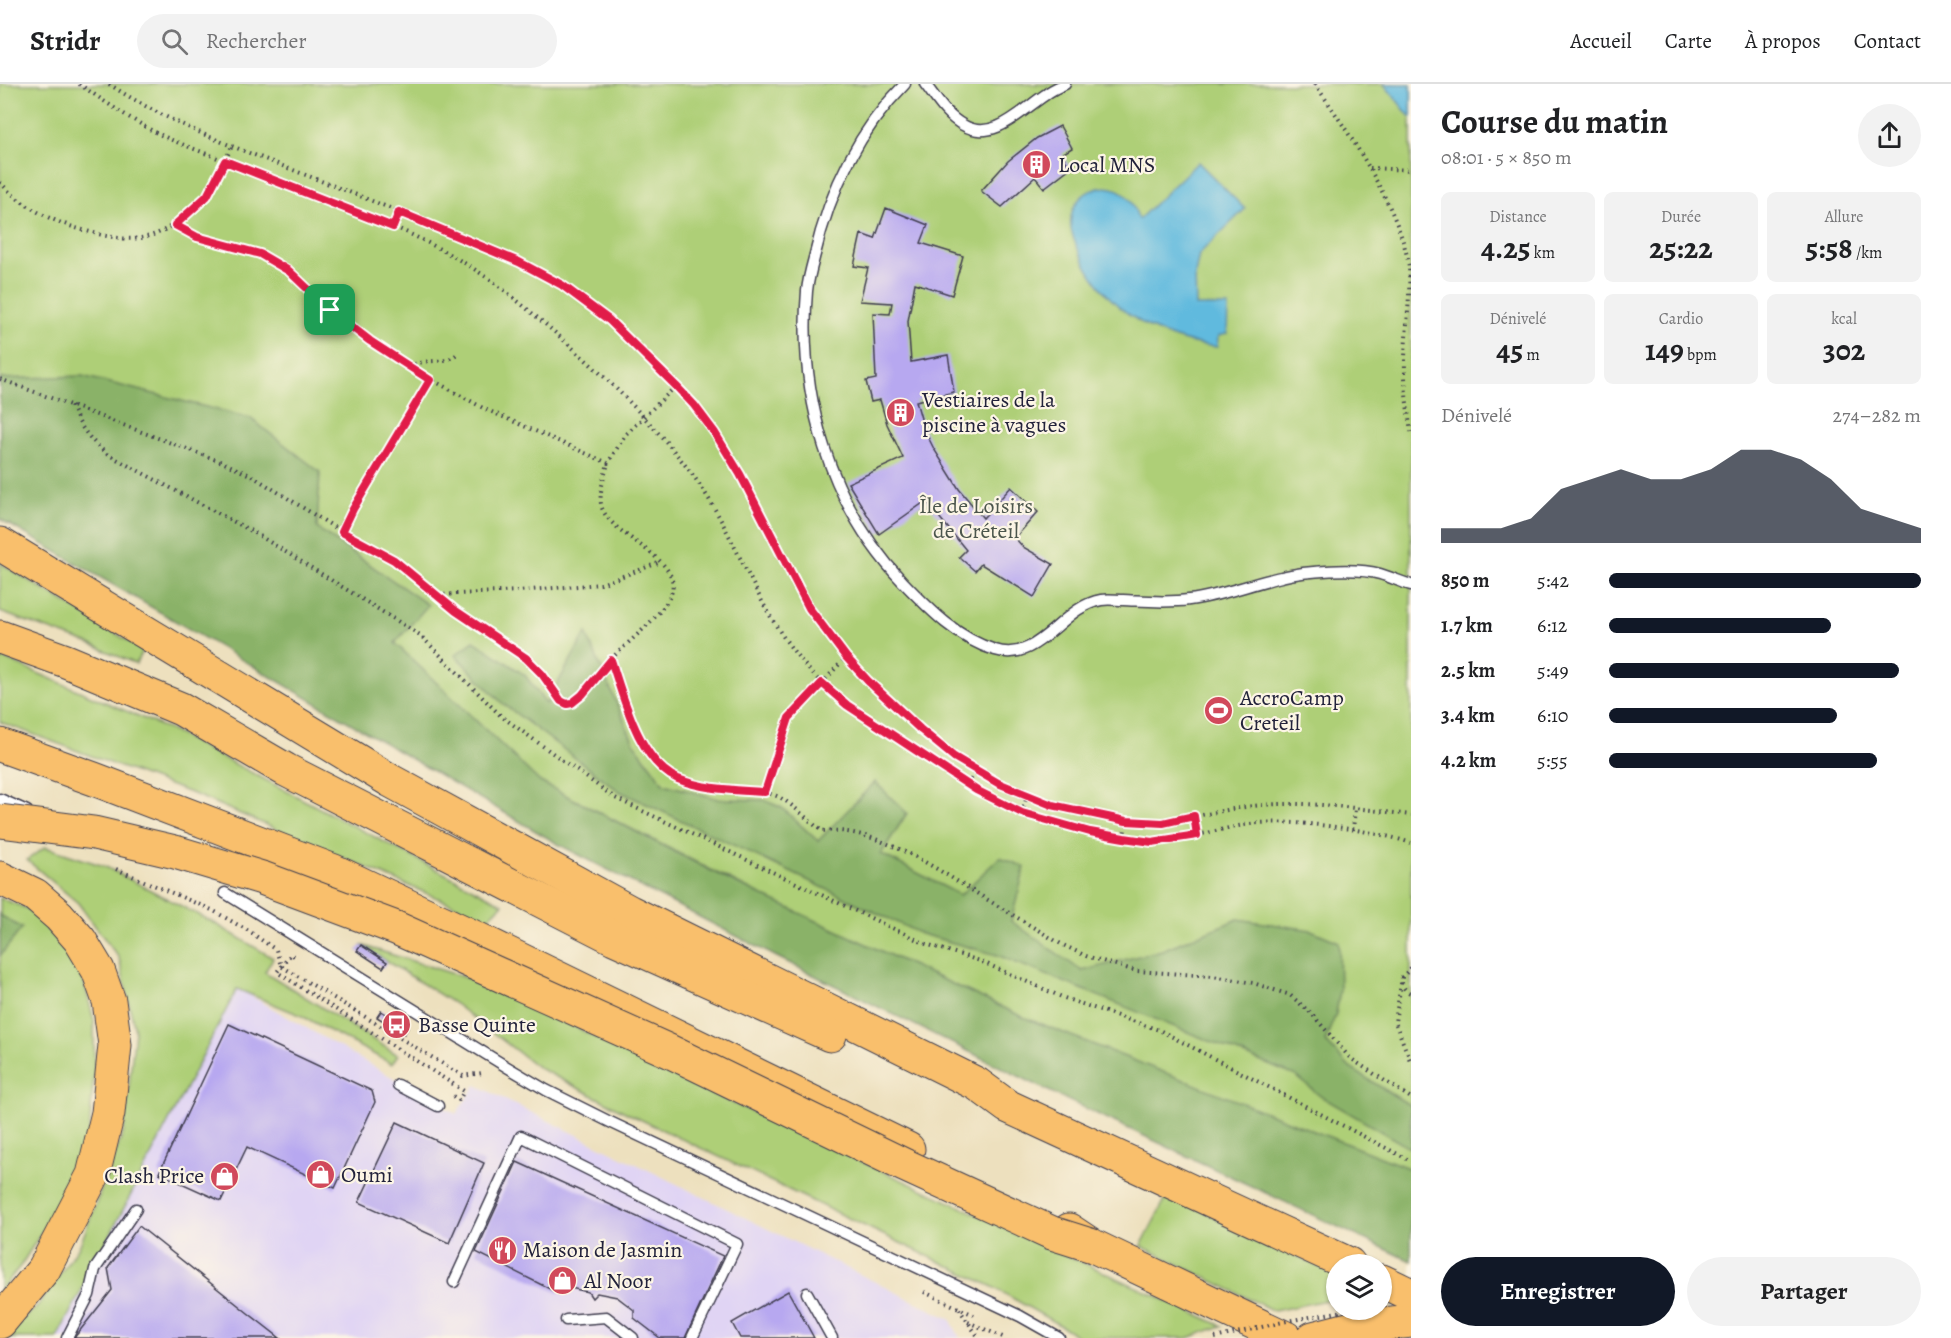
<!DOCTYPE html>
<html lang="fr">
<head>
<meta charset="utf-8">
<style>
  :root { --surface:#fff; --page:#f2f2f2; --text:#202124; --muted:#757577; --line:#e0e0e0; --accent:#111827 }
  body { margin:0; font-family:Alegreya,serif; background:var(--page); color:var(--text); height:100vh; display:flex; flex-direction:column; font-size:22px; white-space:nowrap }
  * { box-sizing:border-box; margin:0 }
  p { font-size:20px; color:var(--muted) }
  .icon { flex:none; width:33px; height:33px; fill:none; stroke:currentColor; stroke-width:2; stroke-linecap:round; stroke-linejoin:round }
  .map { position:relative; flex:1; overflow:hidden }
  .sheet { display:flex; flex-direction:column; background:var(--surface); width:540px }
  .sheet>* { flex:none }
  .controls { position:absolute; left:1326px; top:1170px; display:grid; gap:12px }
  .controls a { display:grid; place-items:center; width:66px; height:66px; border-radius:50%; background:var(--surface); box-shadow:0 2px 4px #0004; font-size:30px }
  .pin { position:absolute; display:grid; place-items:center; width:51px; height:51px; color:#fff; margin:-26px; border-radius:12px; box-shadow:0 3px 9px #0006 }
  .round { display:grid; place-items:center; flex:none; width:63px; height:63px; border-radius:32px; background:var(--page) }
  .headline { display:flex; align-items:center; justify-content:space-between; height:102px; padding:0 30px }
  h1 { font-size:33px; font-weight:700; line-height:45px }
  .figures { display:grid; grid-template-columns:repeat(3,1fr); gap:9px; height:102px; padding:6px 30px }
  .figures div { display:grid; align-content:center; border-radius:9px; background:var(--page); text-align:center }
  .figures b { font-size:30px; font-weight:700 }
  .figures small { font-size:16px; font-weight:400 }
  .figures p { font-size:16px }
  .chart { height:168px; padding:12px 30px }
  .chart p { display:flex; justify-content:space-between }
  .chart svg { width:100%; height:108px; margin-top:6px; fill:var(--accent); opacity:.7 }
  .button { display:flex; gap:12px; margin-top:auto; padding:12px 30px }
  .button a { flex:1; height:69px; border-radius:36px; background:var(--accent); color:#fff; font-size:24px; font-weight:700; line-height:69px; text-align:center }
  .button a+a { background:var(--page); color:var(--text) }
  ul { padding:0 30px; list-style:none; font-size:20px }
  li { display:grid; grid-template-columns:96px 72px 1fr; align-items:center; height:45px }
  li i { height:15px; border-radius:8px; background:var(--accent) }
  header { display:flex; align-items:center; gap:36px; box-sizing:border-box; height:84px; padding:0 30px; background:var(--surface); border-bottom:2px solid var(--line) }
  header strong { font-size:28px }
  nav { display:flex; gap:33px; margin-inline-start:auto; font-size:21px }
  .search { width:420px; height:54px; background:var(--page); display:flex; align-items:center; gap:15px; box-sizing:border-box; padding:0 21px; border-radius:33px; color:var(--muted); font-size:22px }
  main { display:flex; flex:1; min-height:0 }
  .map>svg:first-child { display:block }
</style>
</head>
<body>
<header>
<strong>Stridr</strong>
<div class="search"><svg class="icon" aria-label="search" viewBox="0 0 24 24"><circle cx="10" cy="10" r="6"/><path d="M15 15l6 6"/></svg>Rechercher</div>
<nav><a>Accueil</a><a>Carte</a><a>À propos</a><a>Contact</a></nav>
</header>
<main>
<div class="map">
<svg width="1411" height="1254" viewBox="0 0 1411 1254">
  <rect width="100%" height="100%" fill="#fcf5e5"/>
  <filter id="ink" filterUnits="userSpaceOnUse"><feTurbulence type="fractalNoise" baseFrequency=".0167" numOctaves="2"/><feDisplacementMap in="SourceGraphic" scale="12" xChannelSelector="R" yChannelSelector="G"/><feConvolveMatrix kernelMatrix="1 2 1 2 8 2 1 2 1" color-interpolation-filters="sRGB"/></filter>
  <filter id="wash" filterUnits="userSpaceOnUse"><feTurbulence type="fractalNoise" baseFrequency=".008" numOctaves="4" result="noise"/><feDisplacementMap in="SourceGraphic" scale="24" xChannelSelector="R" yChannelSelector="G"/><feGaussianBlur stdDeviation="1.35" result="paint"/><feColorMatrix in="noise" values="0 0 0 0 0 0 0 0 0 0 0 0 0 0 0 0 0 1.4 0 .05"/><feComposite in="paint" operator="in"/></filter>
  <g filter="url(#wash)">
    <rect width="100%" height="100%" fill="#ede0be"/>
    <!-- built -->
    <path fill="#e0d4f4" d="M237,904L456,1030L476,1001L950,1235L960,1254H57Z"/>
    <!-- green -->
    <g fill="#aecf77" stroke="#687859" stroke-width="1.5">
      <path d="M0,0H1411V1146L540,698L0,380Z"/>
      <path d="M0,479L143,566L136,580L90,560L0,528Z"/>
      <path d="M0,573L168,645L503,820L487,835L196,711L0,638Z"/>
      <path d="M45,763L104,782L214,839L273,874L265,888L398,971L392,980L300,931L237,905L57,1254H0L36,1224L80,1161L124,1047L135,947L119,874L78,819L27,776Z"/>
      <path d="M0,814L28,825L79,879L94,937V987L89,1049L62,1116L21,1181L0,1207Z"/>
      <path d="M361,861L495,903L669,990L1222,1242L1188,1254H1079L1068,1246L993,1203L627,1029L539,984L455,920Z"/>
      <path d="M1168,1110L1336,1191V1214L1274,1227L1141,1162Z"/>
    </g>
    <!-- forest -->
    <g fill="#8ab268" stroke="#566a52" stroke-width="1.5">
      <path d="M82,292L250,334L320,388L317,444L428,521L395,559L540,698L733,798L1023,933L1411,1085V1177L1061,1013L775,872L558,760L0,435V295Z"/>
      <path d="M586,549L634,659L664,700L719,715L764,716L782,724L818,757L875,698L907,729L881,770L960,811L1000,773L1025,783L1011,837L1082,887L1162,866L1238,835L1311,846L1339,858L1340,906L1336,930L1325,957L1350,984L1411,1022V1065L1320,1012L1296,992L997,871L921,850L619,707L502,619L455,571L474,557L525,591L546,620Z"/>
      <path d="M0,831L22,844L0,872Z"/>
    </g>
    <!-- water -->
    <g fill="#61bade" stroke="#426e8c" stroke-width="1.5">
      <path d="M1384,0H1411V34Z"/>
      <path d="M1198,78L1245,125L1199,170L1195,190L1196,222H1228L1227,250L1218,252L1217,263C1158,256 1108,228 1082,173C1076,162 1069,146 1071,134C1073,110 1103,94 1123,109C1133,116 1134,125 1139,135Z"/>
    </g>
    <g id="blocks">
      <!-- building -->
      <g fill="#b7a8f0">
        <path d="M1060,42L1072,64L1062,70L1070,84L1044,104L1035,93L1002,123L981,107L1008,77L1037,54Z"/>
        <path d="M886,124L928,141L921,159L963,172L952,211L915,199L908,237L911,278L948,271L954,308L916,317L924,345L934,365L959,405L983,434L1011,403L1038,428L1015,454L1023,463L1053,480L1034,513L981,480L975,487L959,473L966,466L926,417L879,450L848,399L903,374L887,340L880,316L871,318L866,297L876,295L873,229L890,230L892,219L860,217L868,184L854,182L861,150L875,155Z"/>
        <path d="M361,861L387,878L383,884L357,867Z"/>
        <path d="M381,927L408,944L404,950L377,933Z"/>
        <path d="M229,940L372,1007L375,1018L335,1104L247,1063L221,1117L159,1089Z"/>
        <path d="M397,1038L484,1079L449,1159L359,1118Z"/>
        <path d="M517,1078L723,1172L685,1254H660L634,1234V1226L617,1213L597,1209L592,1214L588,1208L566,1203L558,1209L476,1168Z"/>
        <path d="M139,1142L248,1229L280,1254H74L112,1206L108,1184Z"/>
        <path d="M788,1207L814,1254H740L732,1239Z"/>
      </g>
    </g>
  </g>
  <g filter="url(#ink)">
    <use href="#blocks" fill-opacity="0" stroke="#403e4f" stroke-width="1.5"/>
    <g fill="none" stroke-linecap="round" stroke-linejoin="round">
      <defs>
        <g id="lane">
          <path d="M905,0C857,48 829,109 814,174C811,185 808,196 807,207C798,312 830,422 903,498C930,526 958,555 995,566C1039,580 1061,523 1101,516C1108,515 1116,516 1123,516C1146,517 1167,519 1189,516C1220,512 1250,500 1281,493C1305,487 1356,483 1380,490C1390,493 1401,498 1411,501"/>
          <path d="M925,0C936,14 946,32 963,41C993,59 1022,26 1045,11C1051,6 1058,3 1065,0"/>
          <path d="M0,715L27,727"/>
          <path d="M225,809L507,983L546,1006L610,1038L1020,1232L1059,1254"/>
          <path d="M398,1001L438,1022"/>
          <path d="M454,1198L521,1052L737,1160L692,1254"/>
          <path d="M807,1209L832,1254"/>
          <path d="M566,1236L606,1233L633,1254"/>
          <path d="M67,1254L89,1211L95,1185L136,1125"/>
        </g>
        <path id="primary" d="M0,794L35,811L59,832L80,856L98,886L109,917L115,961L108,1029L93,1091L44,1185L0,1238"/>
        <g id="highway">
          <path d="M0,460L391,697L630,828L977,1000L1007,1022L1349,1180"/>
          <path d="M0,553L66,577L181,625L286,686L614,854L830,951"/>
          <path d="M0,661L94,695L334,787L474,853L908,1065"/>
          <path d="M1069,1146L1093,1162L1286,1254"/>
          <path d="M1382,1197L1411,1211"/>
          <path d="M1313,1254L1356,1243L1411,1237"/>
        </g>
      </defs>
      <!-- lane casing -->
      <use href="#lane" stroke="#403e4f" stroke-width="13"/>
      <!-- primary casing -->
      <use href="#primary" stroke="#403e4f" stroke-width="35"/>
      <!-- highway casing -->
      <use href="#highway" stroke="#403e4f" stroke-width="35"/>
      <!-- path -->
      <g stroke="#403e4f" stroke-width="4" stroke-dasharray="1.5 4.5" stroke-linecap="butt">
        <path d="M79,0C104,17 128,34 155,48C174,58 195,65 215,73C314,114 424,142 509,210C574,263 638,320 689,386C724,431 743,486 772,535C791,567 817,598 846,621C869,639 896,654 921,670C953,691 984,713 1019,728C1048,740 1123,759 1154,757C1186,756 1218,745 1250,740C1289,734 1374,746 1411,759"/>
        <path d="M109,0C160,34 218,57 275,79C339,104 404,129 468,156C510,175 550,193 587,220C608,236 627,254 647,273C672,297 696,321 716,350C752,406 774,471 810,526C864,605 961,697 1056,722C1086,730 1135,743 1166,739C1176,737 1187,734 1197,732C1226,726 1254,720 1284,720C1326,719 1369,726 1411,731"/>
        <path d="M1315,0C1348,47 1401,126 1409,183C1411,218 1404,253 1405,289C1405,309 1408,328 1411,348"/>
        <path d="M1370,84L1411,86"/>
        <path d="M0,98C21,122 53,138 83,146C129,159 153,161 190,127C195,123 203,118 207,112C217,98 224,78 232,62"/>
        <path d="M175,141L197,153L260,170L289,187L330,226L370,257L409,283L485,325L608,379L625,351L676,302"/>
        <path d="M393,143L399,128"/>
        <path d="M409,283C426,272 446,283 459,268"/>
        <path d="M0,295L222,378L252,392L342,448L394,475L456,527L526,574L541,590L555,612L567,620C584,617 602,584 615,571C632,555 662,531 671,510C685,473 606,452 601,420C599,406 605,391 608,379"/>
        <path d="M71,322C81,344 88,354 107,370L255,449L420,551L501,632L615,714L926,860L980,877L1064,914L1159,946L1411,1077"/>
        <path d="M342,448L353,425L430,295"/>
        <path d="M438,511L518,507L601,500L661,478"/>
        <path d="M611,576C622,612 635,665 668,689C680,698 701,703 716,705C736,708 760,704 779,713C794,721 809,737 822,747C874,742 935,784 978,810C1006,827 1033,843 1061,860L1086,872L1136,887L1213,892L1253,899L1290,911L1312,930L1350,974L1411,1014"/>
        <path d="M968,701L976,686"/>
        <path d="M765,709L789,635L846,573"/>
        <path d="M1022,729L1027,712"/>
        <path d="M1194,732L1197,751"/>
        <path d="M1353,746L1355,725"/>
        <path d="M1124,754L1126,737"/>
        <path d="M116,785L212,826L247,846L276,866L281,882L463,992L482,989L484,991"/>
        <path d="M294,872L291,870L277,888L464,1007L459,1016L451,1011"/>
        <path d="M1411,884L1402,893C1401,900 1404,907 1411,909"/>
        <path d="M1402,893L1395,938L1411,979"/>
        <path d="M924,1208L974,1231"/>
        <path d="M959,1225L979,1254"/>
        <path d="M968,1238L1005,1254"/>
      </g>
      <!-- lane -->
      <use href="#lane" stroke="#fff" stroke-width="10"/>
      <!-- primary -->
      <use href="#primary" stroke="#f9bf6c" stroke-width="33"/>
      <!-- highway -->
      <use href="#highway" stroke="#f9bf6c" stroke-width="33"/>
      <defs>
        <path id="highway-bridge" d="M0,737L94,749L175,768L262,794L396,844L669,967L904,1081L1052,1149L1093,1162"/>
      </defs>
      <!-- highway-bridge casing -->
      <use href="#highway-bridge" stroke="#403e4f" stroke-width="35" stroke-linecap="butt"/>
      <!-- path-bridge -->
      <path stroke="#403e4f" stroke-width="4" stroke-dasharray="1.5 4.5" stroke-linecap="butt" d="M1215,1254L1287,1237L1349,1226"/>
      <!-- highway-bridge -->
      <use href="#highway-bridge" stroke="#f9bf6c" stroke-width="33"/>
    </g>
  </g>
  <g fill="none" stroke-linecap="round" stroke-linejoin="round" filter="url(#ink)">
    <defs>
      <path id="route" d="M225,77L393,143L399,128L519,178L562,201L609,236L676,302L694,321L715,349L740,390L809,524L846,573L868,597L920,645L954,673L998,699L1052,721L1126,737L1163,739L1194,732L1197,751L1152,758L1124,754L1090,748L1022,729L976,706L847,621L822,599L789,634L765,708C736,706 705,706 678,695C639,678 623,612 611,576L582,611L572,619L567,620L561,617L542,590L526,574L456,527L394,476L342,448L353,425L430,296L370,257L330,226L289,187L260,170L197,153L175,141L207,112Z"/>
    </defs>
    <!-- route casing -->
    <use href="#route" stroke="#fff" stroke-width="12"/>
    <!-- route -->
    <use href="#route" stroke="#e11d48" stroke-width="8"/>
  </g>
  <!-- icons -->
  <defs>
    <symbol id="building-disc" viewBox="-11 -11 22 22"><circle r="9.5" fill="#d1495b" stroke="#fcf5e5"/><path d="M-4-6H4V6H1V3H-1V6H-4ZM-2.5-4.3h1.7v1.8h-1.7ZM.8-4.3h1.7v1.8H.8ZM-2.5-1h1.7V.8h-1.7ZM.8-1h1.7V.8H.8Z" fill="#fff"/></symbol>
    <symbol id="stadium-disc" viewBox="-11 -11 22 22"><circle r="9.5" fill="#d1495b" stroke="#fcf5e5"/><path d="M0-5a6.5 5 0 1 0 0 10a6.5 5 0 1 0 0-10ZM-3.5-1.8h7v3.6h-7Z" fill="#fff"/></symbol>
    <symbol id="bus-disc" viewBox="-11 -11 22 22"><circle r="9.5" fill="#d1495b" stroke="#fcf5e5"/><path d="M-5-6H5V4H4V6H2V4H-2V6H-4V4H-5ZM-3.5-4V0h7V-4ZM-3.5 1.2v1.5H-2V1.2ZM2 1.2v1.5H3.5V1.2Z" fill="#fff"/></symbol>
    <symbol id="shop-disc" viewBox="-11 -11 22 22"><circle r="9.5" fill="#d1495b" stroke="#fcf5e5"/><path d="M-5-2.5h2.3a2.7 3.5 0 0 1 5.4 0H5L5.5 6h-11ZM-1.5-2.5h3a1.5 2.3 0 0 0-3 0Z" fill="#fff"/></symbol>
    <symbol id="restaurant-disc" viewBox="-11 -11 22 22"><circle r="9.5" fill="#d1495b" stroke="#fcf5e5"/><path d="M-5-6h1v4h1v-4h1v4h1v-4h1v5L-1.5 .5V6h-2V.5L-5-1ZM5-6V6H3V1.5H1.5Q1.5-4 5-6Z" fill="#fff"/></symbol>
  </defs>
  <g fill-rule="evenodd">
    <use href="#building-disc" x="1020" y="64" width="33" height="33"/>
    <use href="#building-disc" x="884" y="312" width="33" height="33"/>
    <use href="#stadium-disc" x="1202" y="610" width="33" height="33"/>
    <use href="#bus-disc" x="380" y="924" width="33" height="33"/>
    <use href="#shop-disc" x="304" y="1074" width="33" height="33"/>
    <use href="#shop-disc" x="208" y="1076" width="33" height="33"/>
    <use href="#restaurant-disc" x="486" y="1150" width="33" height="33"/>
    <use href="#shop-disc" x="546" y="1180" width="33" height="33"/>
  </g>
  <g text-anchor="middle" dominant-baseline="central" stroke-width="4.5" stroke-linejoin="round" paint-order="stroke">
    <!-- poi labels -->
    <g font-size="22" fill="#22223b" stroke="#fcf5e5" text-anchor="start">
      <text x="1058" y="81">Local MNS</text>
      <text x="922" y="316">Vestiaires de la<tspan x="922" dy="25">piscine à vagues</tspan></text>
      <text x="1240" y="614">AccroCamp<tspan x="1240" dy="25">Creteil</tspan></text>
      <text x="418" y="941">Basse Quinte</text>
      <text x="341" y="1091">Oumi</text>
      <text x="204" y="1092" text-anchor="end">Clash Price</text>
      <text x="523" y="1166">Maison de Jasmin</text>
      <text x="584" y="1197">Al Noor</text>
    </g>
    <!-- park labels -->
    <g font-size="22" fill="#4c564d" stroke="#fcf5e5">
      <text x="976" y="422">Île de Loisirs<tspan x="976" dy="25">de Créteil</tspan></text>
    </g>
  </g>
</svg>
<div class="controls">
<a><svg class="icon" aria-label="layers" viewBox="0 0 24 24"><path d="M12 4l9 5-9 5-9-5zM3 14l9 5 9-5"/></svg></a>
</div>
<div class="pin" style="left:330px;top:226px;background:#1e9e55"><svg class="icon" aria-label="arrive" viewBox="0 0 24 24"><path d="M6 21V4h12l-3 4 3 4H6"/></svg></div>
</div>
<section class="sheet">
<div class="headline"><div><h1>Course du matin</h1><p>08:01 · 5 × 850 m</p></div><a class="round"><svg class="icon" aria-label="share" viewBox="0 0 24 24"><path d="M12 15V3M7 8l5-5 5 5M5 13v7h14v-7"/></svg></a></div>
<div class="figures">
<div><p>Distance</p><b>4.25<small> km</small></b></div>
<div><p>Durée</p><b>25:22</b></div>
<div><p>Allure</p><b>5:58<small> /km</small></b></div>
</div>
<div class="figures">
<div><p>Dénivelé</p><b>45<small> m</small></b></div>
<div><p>Cardio</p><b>149<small> bpm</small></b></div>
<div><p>kcal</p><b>302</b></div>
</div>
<div class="chart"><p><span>Dénivelé</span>274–282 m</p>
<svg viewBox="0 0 160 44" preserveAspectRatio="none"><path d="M0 44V38L10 38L20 38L30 34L40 22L50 18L60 14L70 18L80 18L90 14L100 6L110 6L120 10L130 18L140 30L150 34L160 38V44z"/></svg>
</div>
<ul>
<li><b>850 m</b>5:42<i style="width:100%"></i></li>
<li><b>1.7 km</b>6:12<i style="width:71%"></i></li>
<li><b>2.5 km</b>5:49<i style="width:93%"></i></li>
<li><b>3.4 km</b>6:10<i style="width:73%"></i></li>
<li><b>4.2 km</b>5:55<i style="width:86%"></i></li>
</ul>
<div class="button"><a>Enregistrer</a><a>Partager</a></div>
</section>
</main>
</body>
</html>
